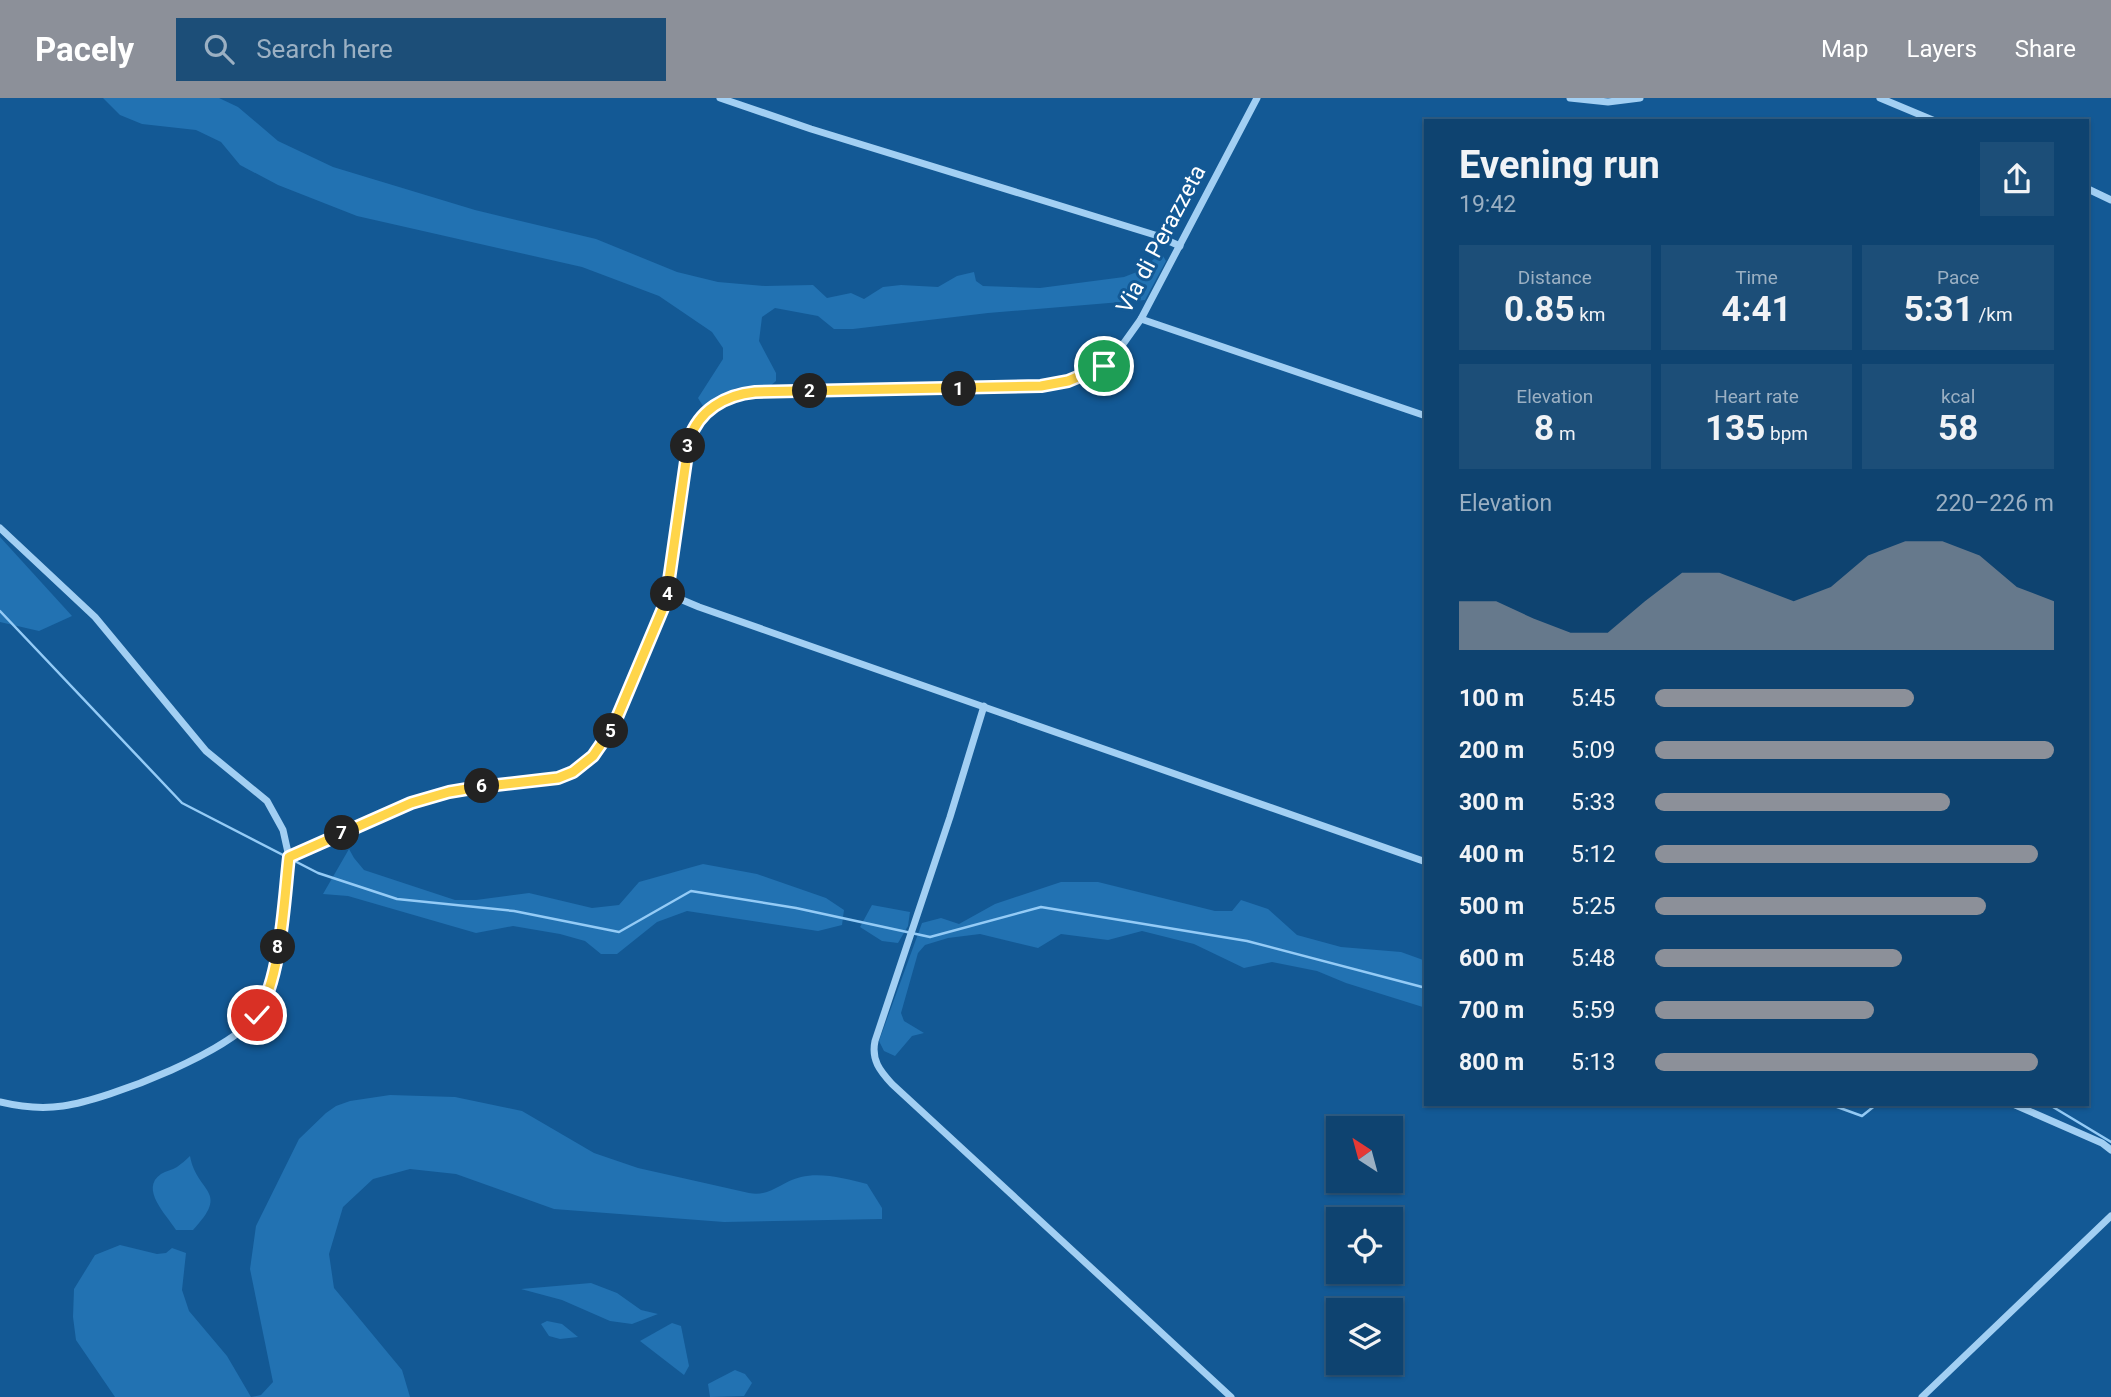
<!DOCTYPE html>
<html lang="en">
<head>
<meta charset="utf-8">
<style>
  :root { --surface:#0e4370; --page:#1c4e78; --text:#f1f3f6; --muted:#9bb0c3; --line:#2e5c83; --accent:#8c9099 }
  body { margin:0; font-family:Roboto,sans-serif; background:var(--page); color:var(--text); height:100vh; display:flex; flex-direction:column; font-size:26px; white-space:nowrap }
  * { box-sizing:border-box; margin:0 }
  p { font-size:23px; color:var(--muted) }
  .icon { flex:none; width:38px; height:38px; fill:none; stroke:currentColor; stroke-width:2; stroke-linecap:round; stroke-linejoin:round }
  .map { position:relative; flex:1; overflow:hidden }
  .details { position:absolute; left:1424px; top:21px; width:665px; height:987px; display:flex; flex-direction:column; background:var(--surface); border-radius:0px; box-shadow:0 2px 5px #0004,0 0 0 2px var(--line) }
  .details>* { flex:none }
  .needle { width:46px; rotate:324deg }
  .buttons { position:absolute; left:1326px; top:1018px; display:grid; gap:14px }
  .buttons a { display:grid; place-items:center; width:77px; height:77px; border-radius:0px; background:var(--surface); box-shadow:0 2px 5px #0004,0 0 0 2px var(--line); font-size:35px }
  .pin { position:absolute; display:grid; place-items:center; width:60px; height:60px; color:#fff; margin:-30px; border:4px solid #fff; border-radius:50%; box-shadow:0 2px 7px #0007 }
  .km { position:absolute; width:35px; height:35px; margin:-18px; border-radius:50%; background:#222; color:#fff; font-size:19px; line-height:35px; text-align:center }
  .round { display:grid; place-items:center; flex:none; width:74px; height:74px; border-radius:0px; background:var(--page) }
  .overview { display:flex; align-items:center; justify-content:space-between; height:119px; padding:0 35px }
  h1 { font-size:38px; font-weight:700; line-height:52px }
  .metrics { display:grid; grid-template-columns:repeat(3,1fr); gap:10px; height:119px; padding:7px 35px }
  .metrics div { display:grid; align-content:center; border-radius:0px; background:var(--page); text-align:center }
  .metrics b { font-size:35px; font-weight:700 }
  .metrics small { font-size:19px; font-weight:400 }
  .metrics p { font-size:19px }
  .chart { height:196px; padding:14px 35px }
  .chart p { display:flex; justify-content:space-between }
  .chart svg { width:100%; height:126px; margin-top:7px; fill:var(--accent); opacity:.7 }
  ul { padding:0 35px; list-style:none; font-size:23px }
  li { display:grid; grid-template-columns:112px 84px 1fr; align-items:center; height:52px }
  li i { height:18px; border-radius:9px; background:var(--accent) }
  header { display:flex; align-items:center; gap:42px; box-sizing:border-box; height:98px; padding:0 35px; background:var(--accent); color:#fff }
  header strong { font-size:33px }
  nav { display:flex; gap:38px; margin-inline-start:auto; font-size:24px }
  .search { width:490px; height:63px; background:var(--page); display:flex; align-items:center; gap:18px; box-sizing:border-box; padding:0 24px; border-radius:0px; color:var(--muted); font-size:26px }
  .map>svg:first-child { display:block }
</style>
</head>
<body>
<header>
<strong>Pacely</strong>
<div class="search"><svg class="icon" aria-label="search" viewBox="0 0 24 24"><circle cx="10" cy="10" r="6"/><path d="M15 15l6 6"/></svg>Search here</div>
<nav><a>Map</a><a>Layers</a><a>Share</a></nav>
</header>
<div class="map">
<svg width="2111" height="1299" viewBox="0 0 2111 1299">
  <rect width="100%" height="100%" fill="#135995"/>
  <!-- green -->
  <g fill="#2272b2">
    <path d="M103,0H219L238,9L278,43L333,69L475,112L596,141L677,174L718,184L765,188L813,187L827,200L851,195L864,201L883,189L901,187L938,189L957,178L974,174L976,183L983,188L1040,190L1124,179L1142,172L1155,160L1163,158L1166,163L1145,202L988,215L853,231H834L818,218L775,210L762,219L759,243L776,275V283L770,288L736,290L703,308L698,300L723,261V250L712,234L659,198L582,169L357,118L278,87L240,67L221,44L196,32L142,26L120,17Z"/>
    <path d="M0,439L72,518L39,533L0,524Z"/>
    <path d="M349,751L354,760L364,772L455,802H476L529,795L592,810L619,807L639,784L703,766L757,776L826,800L844,812L842,827L818,833L687,813L657,824L617,856H601L585,843L560,836L513,828L476,835L348,798L323,796Z"/>
    <path d="M1061,784H1098L1215,813H1232L1241,802L1268,811L1297,837L1341,849L1401,854L1426,863V910L1346,885L1317,873L1272,864L1244,870L1194,846L1142,833L1108,842L1061,836L1038,850L980,836L948,840L925,847L918,855L901,915L904,923L924,935L912,938L895,958L884,953L879,943L922,825L941,820L959,826L995,806Z"/>
    <path d="M872,807L910,814L908,828L898,845L882,843L860,829Z"/>
    <path d="M390,997L455,999L522,1013L594,1055L638,1070L749,1095C771,1099 780,1084 801,1079C822,1074 847,1081 867,1086L882,1110V1121L724,1124L554,1111L456,1076L410,1071L373,1081L343,1109L329,1156L334,1190L402,1272L410,1299H115L76,1242L73,1219L74,1191L95,1157L120,1147L157,1156L166,1155L172,1150L186,1155L182,1192L189,1213L227,1258L251,1299L261,1297L273,1284L250,1171L256,1128L299,1041L326,1015L336,1008L350,1003Z"/>
    <path d="M190,1058C197,1096 231,1092 193,1132H176C167,1117 139,1091 161,1076C166,1073 172,1072 177,1069C181,1066 186,1062 190,1058Z"/>
    <path d="M591,1185L617,1195L641,1212L658,1216L632,1226L610,1223L562,1202L521,1191Z"/>
    <path d="M547,1223L562,1226L578,1239L560,1241L549,1238L541,1226Z"/>
    <path d="M672,1225L681,1228L689,1268L684,1277L640,1243Z"/>
    <path d="M735,1272L745,1276L752,1285L744,1298L710,1299L708,1286Z"/>
  </g>
  <g fill="none" stroke-linecap="round" stroke-linejoin="round">
    <!-- stream -->
    <g stroke="#94cbf6" stroke-width="2.5">
      <path d="M0,513L182,705L318,775L397,801L514,813L619,834L691,793L796,810L930,839L1041,809L1247,843L1426,890"/>
      <path d="M1829,1006L1862,1018L1877,1006"/>
      <path d="M2048,1006L2111,1044"/>
    </g>
    <!-- street -->
    <g stroke="#a2cff3" stroke-width="7">
      <path d="M720,0L811,31L1155,137L1180,148"/>
      <path d="M1570,0L1608,4L1640,0"/>
      <path d="M1880,0L1935,23"/>
      <path d="M2088,91L2111,102"/>
      <path d="M1141,221L1426,318"/>
      <path d="M0,430L95,519L206,653L267,703L283,732L289,759"/>
      <path d="M668,496L699,509L1426,764"/>
      <path d="M984,608L950,719L875,943C871,962 880,973 892,986L1231,1299"/>
      <path d="M0,1004C21,1009 42,1011 63,1008C108,1002 240,951 261,911C282,872 284,804 289,759L376,719L420,702L479,689L558,680L573,674L593,658L613,629L666,503L686,355C693,319 718,297 755,294L1034,289L1077,280L1104,268L1116,256L1141,221L1257,0"/>
      <path d="M2013,1006L2102,1045L2111,1052"/>
      <path d="M1922,1299L2111,1118"/>
    </g>
  </g>
  <g fill="none" stroke-linecap="round" stroke-linejoin="round">
    <defs>
      <path id="route" d="M257,917C281,881 284,803 289,759L411,705L449,694L479,689L558,680L573,674L593,658L613,629L666,503L689,342C699,312 725,297 755,294L1041,288L1068,283L1104,268"/>
    </defs>
    <!-- route casing -->
    <use href="#route" stroke="#fff" stroke-width="14"/>
    <!-- route -->
    <use href="#route" stroke="#ffd54a" stroke-width="9"/>
  </g>
  <g text-anchor="middle" dominant-baseline="central" stroke-width="6" stroke-linejoin="round" paint-order="stroke">
    <!-- street labels -->
    <g font-size="23" fill="#fff" stroke="#135995">
      <text transform="translate(1161 141) rotate(-62)">Via di Perazzeta</text>
    </g>
  </g>
</svg>
<div class="buttons">
<a><svg class="needle" viewBox="-14 -14 28 28"><path d="M0-13l5 13h-10z" fill="#e53935"/><path d="M0 13l5-13h-10z" fill="#9bb0c3"/></svg></a>
<a><svg class="icon" aria-label="locate" viewBox="0 0 24 24"><circle cx="12" cy="12" r="6"/><path d="M12 2v4M12 18v4M2 12h4M18 12h4"/></svg></a>
<a><svg class="icon" aria-label="layers" viewBox="0 0 24 24"><path d="M12 4l9 5-9 5-9-5zM3 14l9 5 9-5"/></svg></a>
</div>
<div class="pin" style="left:1104px;top:268px;background:#1e9e55"><svg class="icon" aria-label="arrive" viewBox="0 0 24 24"><path d="M6 21V4h12l-3 4 3 4H6"/></svg></div>
<div class="pin" style="left:257px;top:917px;background:#d93025"><svg class="icon" aria-label="check" viewBox="0 0 24 24"><path d="M5 12l5 5 9-10"/></svg></div>
<b class="km" style="left:959px;top:291px">1</b>
<b class="km" style="left:810px;top:293px">2</b>
<b class="km" style="left:688px;top:348px">3</b>
<b class="km" style="left:668px;top:496px">4</b>
<b class="km" style="left:611px;top:633px">5</b>
<b class="km" style="left:482px;top:688px">6</b>
<b class="km" style="left:342px;top:735px">7</b>
<b class="km" style="left:278px;top:849px">8</b>
<section class="details">
<div class="overview"><div><h1>Evening run</h1><p>19:42</p></div><a class="round"><svg class="icon" aria-label="share" viewBox="0 0 24 24"><path d="M12 15V3M7 8l5-5 5 5M5 13v7h14v-7"/></svg></a></div>
<div class="metrics">
<div><p>Distance</p><b>0.85<small> km</small></b></div>
<div><p>Time</p><b>4:41</b></div>
<div><p>Pace</p><b>5:31<small> /km</small></b></div>
</div>
<div class="metrics">
<div><p>Elevation</p><b>8<small> m</small></b></div>
<div><p>Heart rate</p><b>135<small> bpm</small></b></div>
<div><p>kcal</p><b>58</b></div>
</div>
<div class="chart"><p><span>Elevation</span>220–226 m</p>
<svg viewBox="0 0 160 44" preserveAspectRatio="none"><path d="M0 44V27L10 27L20 33L30 38L40 38L50 27L60 17L70 17L80 22L90 27L100 22L110 11L120 6L130 6L140 11L150 22L160 27V44z"/></svg>
</div>
<ul>
<li><b>100 m</b>5:45<i style="width:65%"></i></li>
<li><b>200 m</b>5:09<i style="width:100%"></i></li>
<li><b>300 m</b>5:33<i style="width:74%"></i></li>
<li><b>400 m</b>5:12<i style="width:96%"></i></li>
<li><b>500 m</b>5:25<i style="width:83%"></i></li>
<li><b>600 m</b>5:48<i style="width:62%"></i></li>
<li><b>700 m</b>5:59<i style="width:55%"></i></li>
<li><b>800 m</b>5:13<i style="width:96%"></i></li>
</ul>
</section>
</div>
</body>
</html>
